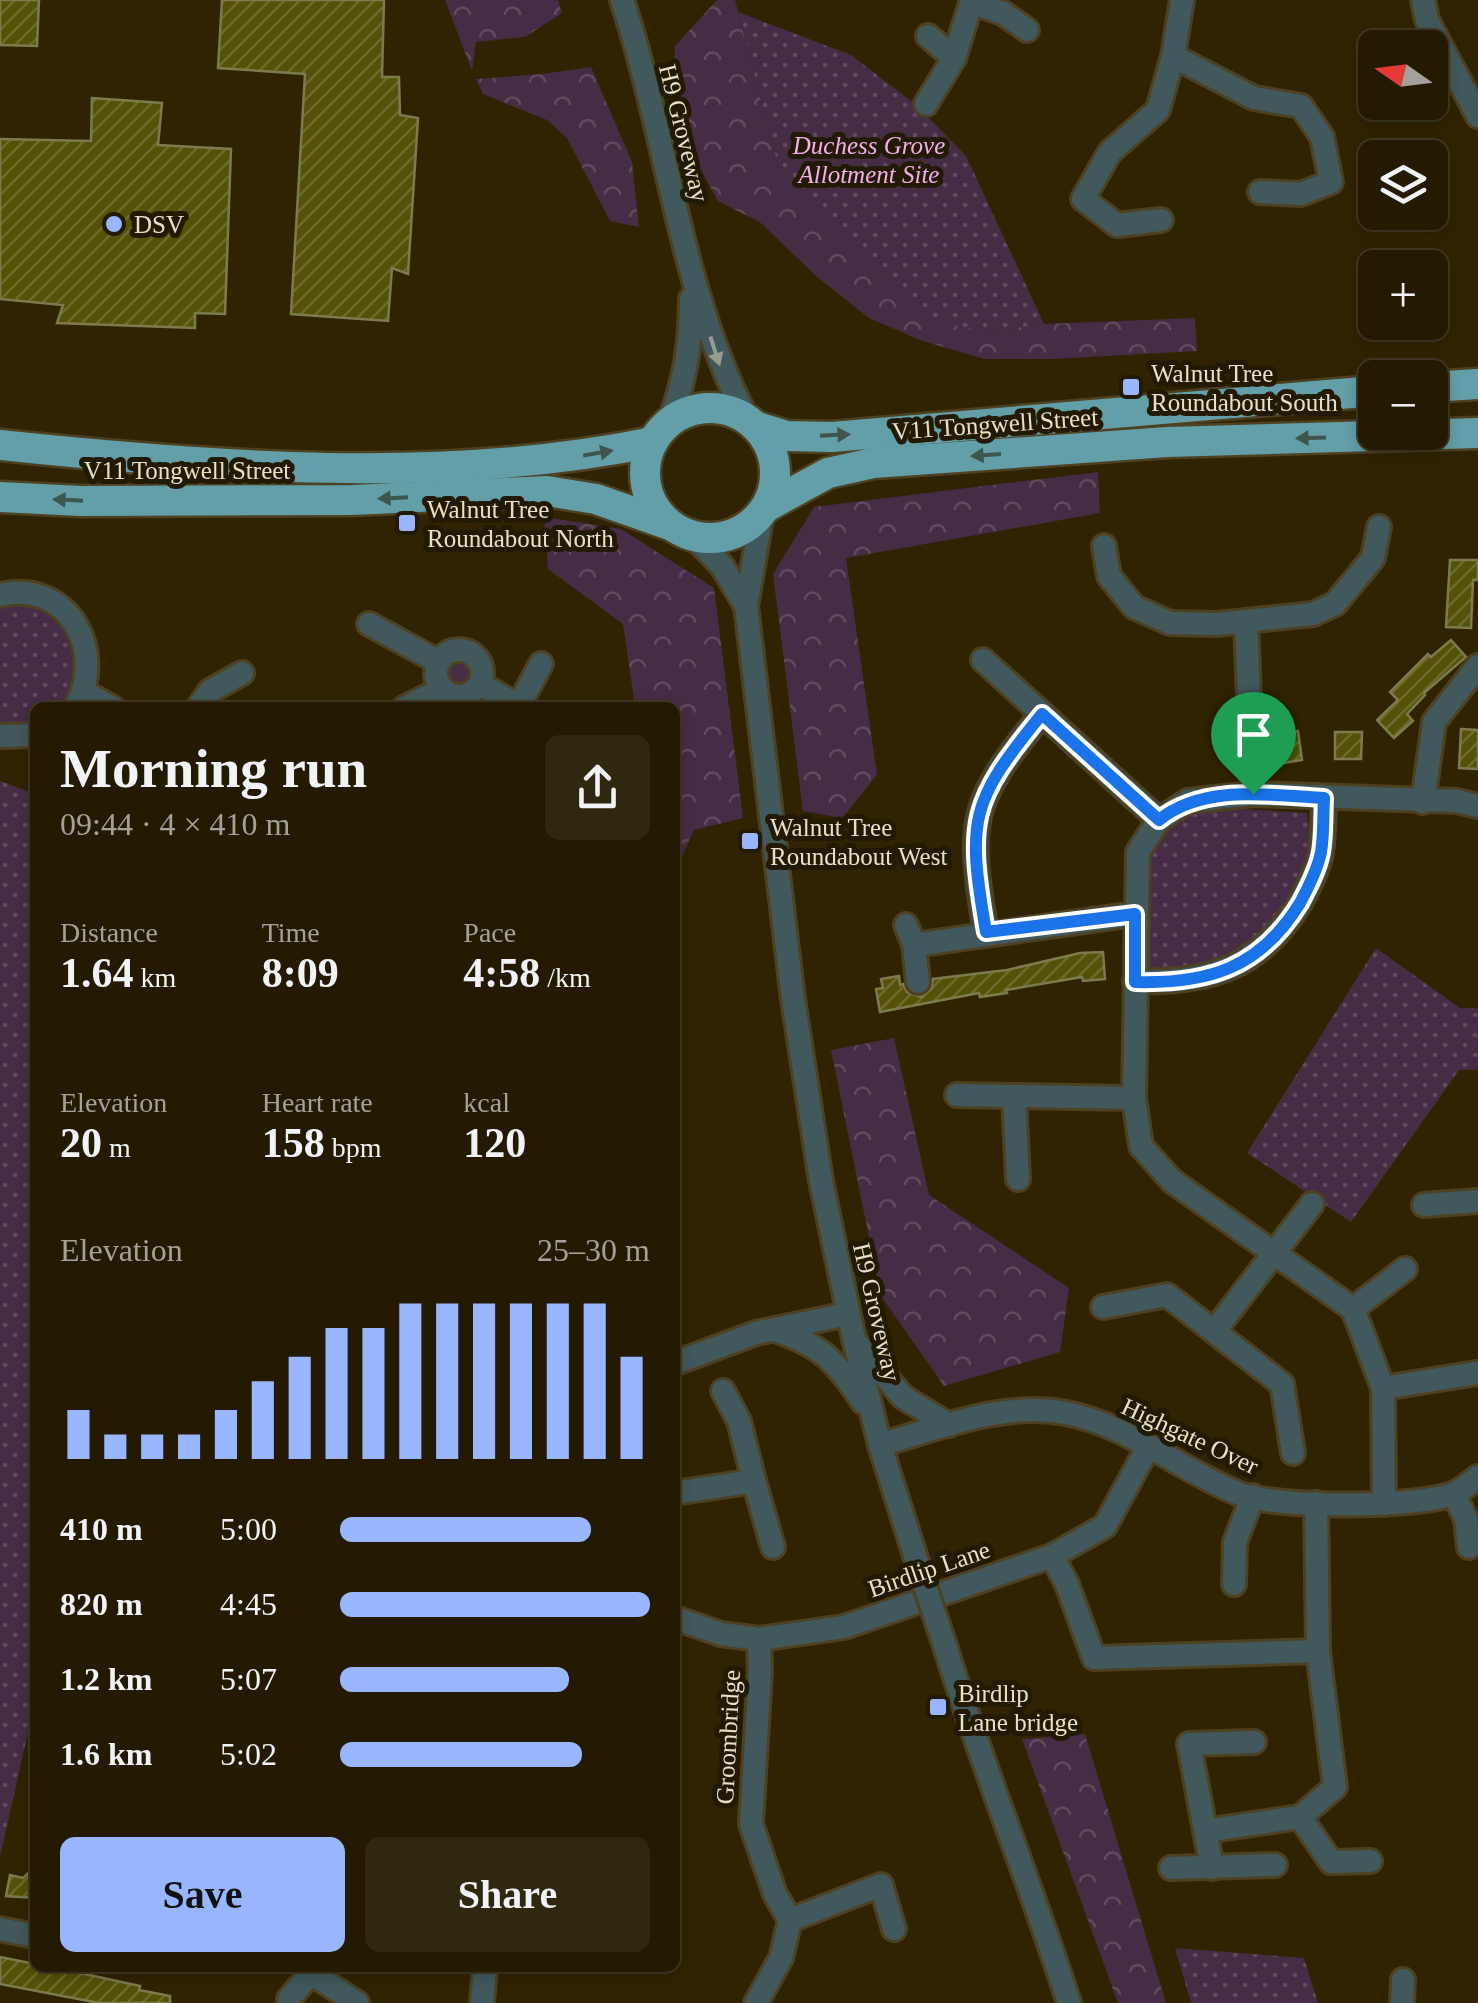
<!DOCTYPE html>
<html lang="en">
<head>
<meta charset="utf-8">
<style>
  :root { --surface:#241a02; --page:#302711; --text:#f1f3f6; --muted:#a3a199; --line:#413824; --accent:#99b5fd }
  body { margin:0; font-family:"Times New Roman",serif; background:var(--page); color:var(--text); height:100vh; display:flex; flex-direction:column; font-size:38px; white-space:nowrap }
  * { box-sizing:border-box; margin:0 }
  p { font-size:32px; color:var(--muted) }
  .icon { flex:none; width:55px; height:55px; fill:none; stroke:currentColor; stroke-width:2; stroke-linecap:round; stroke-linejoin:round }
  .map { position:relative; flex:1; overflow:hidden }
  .drawer { position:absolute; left:30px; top:702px; width:650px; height:1270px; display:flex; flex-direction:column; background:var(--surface); border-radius:15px; box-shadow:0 5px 15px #0003,0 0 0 2px var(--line) }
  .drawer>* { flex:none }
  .needle { width:65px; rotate:284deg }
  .tools { position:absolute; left:1358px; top:30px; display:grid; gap:20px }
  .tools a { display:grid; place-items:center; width:90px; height:90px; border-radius:15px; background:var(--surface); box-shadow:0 5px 15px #0003,0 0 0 2px var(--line); font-size:50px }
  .pin { position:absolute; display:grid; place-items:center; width:85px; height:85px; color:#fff; margin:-102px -42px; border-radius:50% 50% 50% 0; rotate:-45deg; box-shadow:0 0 10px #0007 }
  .pin .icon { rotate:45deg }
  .round { display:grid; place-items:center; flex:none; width:105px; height:105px; border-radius:15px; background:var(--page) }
  .headline { display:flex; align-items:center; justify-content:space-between; height:170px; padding:0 30px }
  h1 { font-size:55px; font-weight:700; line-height:75px }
  .figures { display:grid; grid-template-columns:repeat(3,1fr); gap:15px; height:170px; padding:10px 30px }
  .figures div { display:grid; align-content:center }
  .figures b { font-size:42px; font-weight:700 }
  .figures small { font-size:28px; font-weight:400 }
  .figures p { font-size:28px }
  .chart { height:280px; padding:20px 30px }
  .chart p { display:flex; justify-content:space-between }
  .chart svg { width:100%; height:180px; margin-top:10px; stroke:var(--accent); stroke-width:6 }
  .button { display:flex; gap:20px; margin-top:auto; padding:20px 30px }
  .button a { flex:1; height:115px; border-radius:15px; background:var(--accent); color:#111; font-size:40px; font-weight:700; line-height:115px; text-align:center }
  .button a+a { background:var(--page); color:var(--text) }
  ul { padding:0 30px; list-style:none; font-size:32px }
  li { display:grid; grid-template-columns:160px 120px 1fr; align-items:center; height:75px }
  li i { height:25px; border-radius:12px; background:var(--accent) }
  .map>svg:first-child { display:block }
</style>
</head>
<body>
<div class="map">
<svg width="1478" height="2003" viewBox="0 0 1478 2003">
  <defs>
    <pattern id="forest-crowns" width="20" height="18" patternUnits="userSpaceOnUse" patternTransform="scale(2.5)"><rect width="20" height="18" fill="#462c45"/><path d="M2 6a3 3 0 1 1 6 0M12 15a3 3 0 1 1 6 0" fill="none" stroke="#614a5e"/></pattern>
    <pattern id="park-dots" width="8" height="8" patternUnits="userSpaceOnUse" patternTransform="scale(2.5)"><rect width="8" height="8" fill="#462c45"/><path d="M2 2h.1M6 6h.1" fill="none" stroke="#614a5e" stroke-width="1.8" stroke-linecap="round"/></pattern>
    <pattern id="building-hatch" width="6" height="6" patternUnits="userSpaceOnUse" patternTransform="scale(2.5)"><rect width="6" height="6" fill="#545208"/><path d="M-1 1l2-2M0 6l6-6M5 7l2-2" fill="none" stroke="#6d6b2b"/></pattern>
  </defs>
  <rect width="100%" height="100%" fill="#302302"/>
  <!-- grass -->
  <circle fill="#462c45" cx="459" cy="672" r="16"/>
  <!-- forest -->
  <g fill="url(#forest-crowns)">
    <path d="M445,0H558L562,13L525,37L476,42L472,71Z"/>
    <path d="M717,0H735L781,177L984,332L1044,324L1195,318L1197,351L1052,359H984L920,340L869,318L816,276L761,223L718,201L685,141L673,98L675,46Z"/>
    <path d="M591,67L632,162L639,227L610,221L567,138L547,120L483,94L476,79L542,74Z"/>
    <path d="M1098,472L1100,513L846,558L877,775L842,818L803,811L773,574L814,507Z"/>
    <path d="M544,517L621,529L714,588L743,818L694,830L675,871V708L635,707L623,624L548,569Z"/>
    <path d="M894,1038L929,1195L1069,1288L1060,1352L944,1386L881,1296L831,1050Z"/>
    <path d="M1085,1734L1166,2003H1118L1022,1739Z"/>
  </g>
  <!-- park -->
  <g fill="url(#park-dots)">
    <path d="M738,12L851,55L916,105L966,156L1044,324L984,332L938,321L781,177Z"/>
    <path d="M27,604C66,617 82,637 74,678C72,690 70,698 62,707L35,708V725H0V606Z"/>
    <path d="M0,781L35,794V1701L0,1857Z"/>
    <path d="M1242,809L1307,813L1310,834L1305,871L1290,905L1268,934L1207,970L1139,973C1141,921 1126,834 1188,812C1203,806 1225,810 1242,809Z"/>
    <path d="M1376,948L1460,1008H1478V1070H1459L1351,1222L1247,1153Z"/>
    <path d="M1175,1948L1304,1958L1318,2003H1191Z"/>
  </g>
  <!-- building -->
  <g fill="url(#building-hatch)" stroke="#7c7b4d" stroke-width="2.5">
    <path d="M0,0H39L37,46L0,45Z"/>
    <path d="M222,0H384L382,77H399L400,115L418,118L408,274L392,268L388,321L291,314L305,74L218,68Z"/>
    <path d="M92,98L162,103L158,145L231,149L225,314L195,313V328L57,323L63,305L0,299V139L91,141Z"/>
    <path d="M1450,560H1478V580H1473L1471,628L1446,627Z"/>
    <path d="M1451,640L1466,657L1424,693L1425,695L1407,714L1413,721L1394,738L1377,720L1398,700L1390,692L1428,654L1431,657Z"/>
    <path d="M1461,729L1478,730V769L1459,768Z"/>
    <path d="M1298,731L1302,760L1277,764L1272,735Z"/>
    <path d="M1335,732H1362L1361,759H1335Z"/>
    <path d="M1103,952L1105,979L1083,981L1082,977L1006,990L1007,993L980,997L979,993L880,1012L876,989L883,988L881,979L899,976L900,985L903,984L907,992L921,997L931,989L933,979L1007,970L1080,953Z"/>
    <path d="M35,1867V1898L6,1896L10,1875L23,1878Z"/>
    <path d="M0,1957L35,1964V1968H57L140,1986L139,1990L170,1996V2003H99L0,1984Z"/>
  </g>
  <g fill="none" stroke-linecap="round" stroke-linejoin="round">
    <defs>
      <g id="minor">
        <path d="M622,0C668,139 679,287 747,419"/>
        <path d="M1423,0L1427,20L1478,116"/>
        <path d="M971,2L1003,13L1027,30"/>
        <path d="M928,36L954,58"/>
        <path d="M1173,56L1254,98L1301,106L1322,137L1331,182L1301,194L1260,192"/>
        <path d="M926,104L954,58L972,0"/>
        <path d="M1161,220L1117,225L1083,199L1110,152L1158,110L1173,56L1182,0"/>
        <path d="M669,423C685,381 691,344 691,299"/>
        <path d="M762,513L746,606L793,999L821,1181L854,1339L880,1445L918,1565"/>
        <path d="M693,536L722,566L746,606"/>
        <path d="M1104,546L1109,576L1134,607L1170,623L1217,624L1313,614L1335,604L1373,558L1379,527"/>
        <path d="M0,595C69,579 107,652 75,708"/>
        <path d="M1246,622L1253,794"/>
        <path d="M369,624L439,662"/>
        <circle cx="459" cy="673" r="23"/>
        <path d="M983,660L1159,820"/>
        <path d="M480,684L522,708"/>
        <path d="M84,692L113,708"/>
        <path d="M519,705L541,664"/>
        <path d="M198,708L210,691L242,673"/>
        <path d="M404,708L442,689"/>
        <path d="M0,736L35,735"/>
        <path d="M1423,802L1434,722L1478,666"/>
        <path d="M906,925L914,945L918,982"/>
        <path d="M986,933C967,820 969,803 1042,714"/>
        <path d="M914,945L1135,914"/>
        <path d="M1135,981C1208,984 1260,968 1300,903C1308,888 1318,869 1321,852C1324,835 1323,816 1324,798"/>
        <path d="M957,1095L1014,1096"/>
        <path d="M1018,1179L1014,1096L1134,1098"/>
        <path d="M1424,1205L1478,1201"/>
        <path d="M1103,1307L1167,1295L1282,1384L1293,1453"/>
        <path d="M1353,1309L1405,1269"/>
        <path d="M775,1330C822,1346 836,1361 863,1402"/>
        <path d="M1215,1330L1312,1204"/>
        <path d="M859,1346L903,1397L949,1425"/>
        <path d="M675,1363L756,1333L848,1314"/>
        <path d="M1383,1388L1477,1373"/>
        <path d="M723,1391L739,1421L754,1481"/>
        <path d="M880,1445C939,1428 1004,1401 1066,1413C1127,1424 1183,1472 1240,1494C1277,1508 1414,1508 1453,1494C1461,1491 1470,1483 1478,1477"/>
        <path d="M675,1493L754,1481L773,1547"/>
        <path d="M1454,1494L1466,1519L1469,1547"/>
        <path d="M1384,1504L1383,1388L1353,1309L1172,1181L1141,1146L1134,1098L1138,852L1159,820L1188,801L1253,794L1457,801L1478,806"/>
        <path d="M1052,1556L1067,1584L1094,1658L1318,1651"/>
        <path d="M1234,1584L1235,1542L1253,1496"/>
        <path d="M675,1618L721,1634L759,1639L844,1627L1052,1556L1105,1526L1148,1447"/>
        <path d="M946,1649C983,1769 1031,1884 1069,2003"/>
        <path d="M1300,1817L1331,1862L1370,1861"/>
        <path d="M1205,1831L1300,1817L1335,1787L1318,1651L1316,1503"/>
        <path d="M1171,1868L1275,1865"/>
        <path d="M1212,1868L1189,1744L1254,1742"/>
        <path d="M790,1920L881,1885L894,1929"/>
        <path d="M0,1929L35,1936"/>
        <path d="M314,1968L311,1973L357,2003"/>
        <path d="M289,1999L311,1973"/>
        <path d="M482,2003L485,1968"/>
        <path d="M756,2003L781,1958L790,1920L775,1894L751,1824L760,1672L759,1639"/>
        <path d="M1402,2003L1403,1980"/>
      </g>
      <g id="highway">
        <path d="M1430,387L1478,384"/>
        <circle cx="710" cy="473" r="65"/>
        <path d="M757,427L787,436L832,437L1375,391"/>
        <path d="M0,445C209,467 447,485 653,442"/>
        <path d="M0,497L81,501L352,500L547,491L596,499L670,525"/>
        <path d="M766,507L828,473L873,463L1167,442L1478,433"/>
      </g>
    </defs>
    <!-- minor casing -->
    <use href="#minor" stroke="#4e4122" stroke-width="28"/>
    <!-- highway casing -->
    <use href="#highway" stroke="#4e4122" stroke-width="35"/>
    <!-- minor -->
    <use href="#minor" stroke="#41595c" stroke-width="22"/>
    <!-- highway -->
    <use href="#highway" stroke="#629fa8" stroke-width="30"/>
    <defs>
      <path id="minor-bridge" d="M918,1565L946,1649"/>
    </defs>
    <!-- minor-bridge casing -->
    <use href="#minor-bridge" stroke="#4e4122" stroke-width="28" stroke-linecap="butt"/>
    <!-- minor-bridge -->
    <use href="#minor-bridge" stroke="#41595c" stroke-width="22"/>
  </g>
  <!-- one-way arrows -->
  <defs><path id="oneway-solid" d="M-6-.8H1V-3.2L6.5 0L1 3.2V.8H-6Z" transform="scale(2.5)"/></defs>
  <use fill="#959c92" href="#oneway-solid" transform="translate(715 351) rotate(72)"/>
  <g fill="#3f564e">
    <use href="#oneway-solid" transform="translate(835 435) rotate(-3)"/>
    <use href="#oneway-solid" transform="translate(1311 438) rotate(178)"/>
    <use href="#oneway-solid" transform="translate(598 453) rotate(-10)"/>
    <use href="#oneway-solid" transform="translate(986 455) rotate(176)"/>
    <use href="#oneway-solid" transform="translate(393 498) rotate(177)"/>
    <use href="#oneway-solid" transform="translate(68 500) rotate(-177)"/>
  </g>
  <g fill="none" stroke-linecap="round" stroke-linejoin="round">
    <defs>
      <path id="route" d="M1042,714L1159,820C1203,784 1270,795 1324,798C1323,816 1324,835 1321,852C1318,869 1308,888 1300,903C1260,968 1209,984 1135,982V914L986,932C967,820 969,803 1042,714Z"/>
    </defs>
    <!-- route casing -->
    <use href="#route" stroke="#fff" stroke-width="20"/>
    <!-- route -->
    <use href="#route" stroke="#1a73e8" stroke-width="12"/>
  </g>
  <!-- markers -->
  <g fill="#99b5fd" stroke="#231a04" stroke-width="4">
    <circle cx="114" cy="224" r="10"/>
    <rect x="1121" y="377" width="20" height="20" rx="5"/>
    <rect x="397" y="513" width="20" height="20" rx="5"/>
    <rect x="740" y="831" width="20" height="20" rx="5"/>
    <rect x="928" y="1697" width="20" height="20" rx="5"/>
  </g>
  <g text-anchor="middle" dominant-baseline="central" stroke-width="10" stroke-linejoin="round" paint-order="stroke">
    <!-- street labels -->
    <g font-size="25" fill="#e9e0c9" stroke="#231a04">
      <text transform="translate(684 133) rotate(76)">H9 Groveway</text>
      <text transform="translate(995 424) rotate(-4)">V11 Tongwell Street</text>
      <text x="187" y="470">V11 Tongwell Street</text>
      <text transform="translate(877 1312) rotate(77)">H9 Groveway</text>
      <text transform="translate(1190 1436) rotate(25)">Highgate Over</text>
      <text transform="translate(929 1569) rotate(-19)">Birdlip Lane</text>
      <text transform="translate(728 1737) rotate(-87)">Groombridge</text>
    </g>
    <!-- park labels -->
    <g font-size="25" font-style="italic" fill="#f3aef1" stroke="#231a04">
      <text x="869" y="145">Duchess Grove<tspan x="869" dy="29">Allotment Site</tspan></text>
    </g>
    <!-- poi labels -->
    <g font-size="25" fill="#e9e0c9" stroke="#231a04" text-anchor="start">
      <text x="134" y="224">DSV</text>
      <text x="1151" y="373">Walnut Tree<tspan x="1151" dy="29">Roundabout South</tspan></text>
      <text x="427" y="509">Walnut Tree<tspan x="427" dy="29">Roundabout North</tspan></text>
      <text x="770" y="827">Walnut Tree<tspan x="770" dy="29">Roundabout West</tspan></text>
      <text x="958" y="1693">Birdlip<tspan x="958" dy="29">Lane bridge</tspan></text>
    </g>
  </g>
</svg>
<div class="tools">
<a><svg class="needle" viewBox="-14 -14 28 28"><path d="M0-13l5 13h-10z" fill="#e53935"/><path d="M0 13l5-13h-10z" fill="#a3a199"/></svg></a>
<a><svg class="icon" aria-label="layers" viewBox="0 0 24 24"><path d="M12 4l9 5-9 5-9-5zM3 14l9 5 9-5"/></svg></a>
<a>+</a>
<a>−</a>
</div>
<div class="pin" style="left:1253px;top:794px;background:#1e9e55"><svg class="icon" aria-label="arrive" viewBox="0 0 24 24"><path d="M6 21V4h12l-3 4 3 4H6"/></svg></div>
<section class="drawer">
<div class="headline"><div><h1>Morning run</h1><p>09:44 · 4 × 410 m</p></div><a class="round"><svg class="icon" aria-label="share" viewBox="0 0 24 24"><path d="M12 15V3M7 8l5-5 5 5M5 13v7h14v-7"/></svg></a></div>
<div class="figures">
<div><p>Distance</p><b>1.64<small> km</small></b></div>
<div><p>Time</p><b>8:09</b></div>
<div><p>Pace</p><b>4:58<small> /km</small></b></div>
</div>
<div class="figures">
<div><p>Elevation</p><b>20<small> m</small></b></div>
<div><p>Heart rate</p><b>158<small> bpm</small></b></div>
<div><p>kcal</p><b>120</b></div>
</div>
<div class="chart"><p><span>Elevation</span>25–30 m</p>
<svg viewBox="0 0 160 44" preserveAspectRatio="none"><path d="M5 44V32M15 44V38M25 44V38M35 44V38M45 44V32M55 44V25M65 44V19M75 44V12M85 44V12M95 44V6M105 44V6M115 44V6M125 44V6M135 44V6M145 44V6M155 44V19"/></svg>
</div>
<ul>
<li><b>410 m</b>5:00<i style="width:81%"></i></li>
<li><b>820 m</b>4:45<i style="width:100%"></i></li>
<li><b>1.2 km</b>5:07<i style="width:74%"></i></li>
<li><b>1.6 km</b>5:02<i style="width:78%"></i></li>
</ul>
<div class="button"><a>Save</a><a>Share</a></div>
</section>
</div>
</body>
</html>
